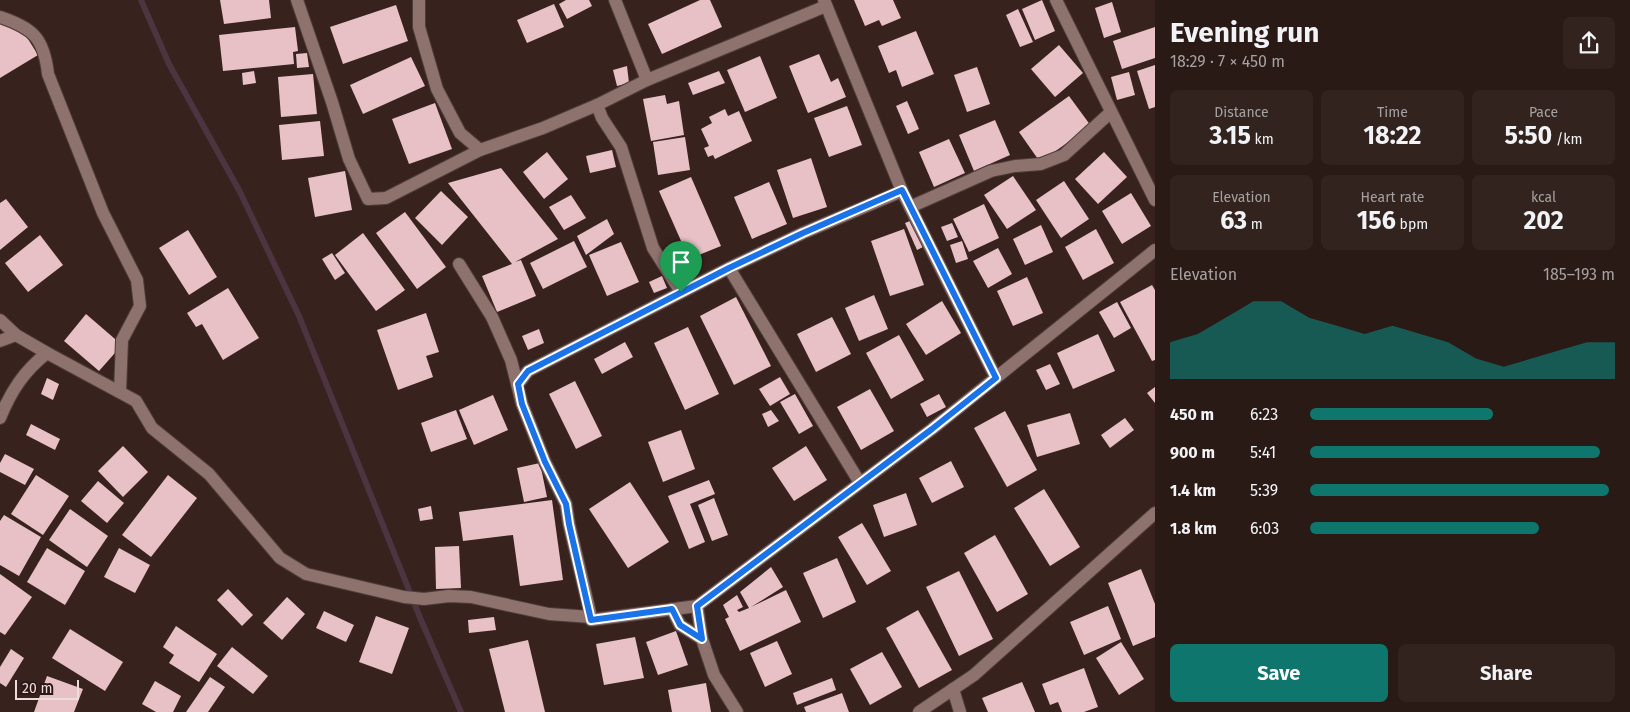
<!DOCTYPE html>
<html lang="en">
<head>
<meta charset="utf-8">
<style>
  :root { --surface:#2a1a16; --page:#32231f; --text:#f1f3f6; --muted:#a5a1a1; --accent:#0f766e }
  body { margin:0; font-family:"Fira Sans",sans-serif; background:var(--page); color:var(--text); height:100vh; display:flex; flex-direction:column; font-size:19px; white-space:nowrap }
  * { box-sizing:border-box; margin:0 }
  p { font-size:16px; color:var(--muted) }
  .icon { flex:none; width:28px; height:28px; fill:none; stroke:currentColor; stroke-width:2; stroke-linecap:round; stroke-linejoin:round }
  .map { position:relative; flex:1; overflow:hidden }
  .side { display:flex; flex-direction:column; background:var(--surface); width:475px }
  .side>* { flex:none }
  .scale { position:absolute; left:15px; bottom:12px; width:64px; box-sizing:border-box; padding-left:5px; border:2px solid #ecdcda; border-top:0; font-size:14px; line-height:18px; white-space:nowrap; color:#ecdcda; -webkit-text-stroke:4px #2d1815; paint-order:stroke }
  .pin { position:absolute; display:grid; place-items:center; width:42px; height:42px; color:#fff; margin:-51px -21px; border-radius:50% 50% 50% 0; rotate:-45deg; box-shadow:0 0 5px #0007 }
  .pin .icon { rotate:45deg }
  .round { display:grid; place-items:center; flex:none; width:52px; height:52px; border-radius:8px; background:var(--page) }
  .summary { display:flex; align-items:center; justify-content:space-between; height:85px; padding:0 15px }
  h1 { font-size:28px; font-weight:700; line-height:38px }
  .stats { display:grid; grid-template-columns:repeat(3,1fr); gap:8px; height:85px; padding:5px 15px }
  .stats div { display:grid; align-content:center; border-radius:8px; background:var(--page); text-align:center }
  .stats b { font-size:25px; font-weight:700 }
  .stats small { font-size:14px; font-weight:400 }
  .stats p { font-size:14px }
  .chart { height:140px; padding:10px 15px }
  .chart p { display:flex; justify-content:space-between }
  .chart svg { width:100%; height:90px; margin-top:5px; fill:var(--accent); opacity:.7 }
  .action { display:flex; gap:10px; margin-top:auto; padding:10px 15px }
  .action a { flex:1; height:58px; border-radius:8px; background:var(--accent); color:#fff; font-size:20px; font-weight:700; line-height:58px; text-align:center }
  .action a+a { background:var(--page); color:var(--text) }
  ul { padding:0 15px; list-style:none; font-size:16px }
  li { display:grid; grid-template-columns:80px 60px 1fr; align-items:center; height:38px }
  li i { height:12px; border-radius:6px; background:var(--accent) }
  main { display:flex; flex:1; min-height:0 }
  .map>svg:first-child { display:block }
</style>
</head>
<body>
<main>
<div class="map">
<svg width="1155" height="712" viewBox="0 0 1155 712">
  <rect width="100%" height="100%" fill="#38221e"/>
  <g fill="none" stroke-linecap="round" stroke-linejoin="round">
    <!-- stream -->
    <path stroke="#4e3340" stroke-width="6" d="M141,0L169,64L240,192L299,316L421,620L461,712"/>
  </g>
  <!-- building -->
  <g fill="#e7c1c6">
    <path d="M220,0H269L271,18L224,24Z"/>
    <path d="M566,0H589L592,6L567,19L559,4Z"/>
    <path d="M700,0H710L722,27L662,54L648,24Z"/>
    <path d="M854,0H893L901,18L882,26L879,20L865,26Z"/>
    <path d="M1042,0L1055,31L1035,40L1022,9Z"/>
    <path d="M1112,2L1121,32L1104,38L1095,8Z"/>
    <path d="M554,4L564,27L527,43L517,20Z"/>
    <path d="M396,5L408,41L343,64L330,27Z"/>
    <path d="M1018,9L1033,42L1020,47L1006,15Z"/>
    <path d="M13,15L38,55L0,78V24Z"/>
    <path d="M295,27L298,51L293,52L294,64L223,71L219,35Z"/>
    <path d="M1155,27V58L1122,69L1113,41Z"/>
    <path d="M916,31L934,74L902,87L896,70L889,73L878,46Z"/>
    <path d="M1059,45L1083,73L1055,97L1031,69Z"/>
    <path d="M307,53L309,67L297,68L296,54Z"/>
    <path d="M819,54L831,82L838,78L846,97L808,113L789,66Z"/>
    <path d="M760,56L777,98L745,112L727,70Z"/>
    <path d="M411,57L425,86L363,114L350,85Z"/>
    <path d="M1155,65V107L1149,109L1137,71Z"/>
    <path d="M627,66L629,83L617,86L613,70Z"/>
    <path d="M977,67L990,104L967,112L954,75Z"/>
    <path d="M254,71L256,83L243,85L242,73Z"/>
    <path d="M719,71L725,83L693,95L688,83Z"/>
    <path d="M1129,72L1135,95L1117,100L1111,77Z"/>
    <path d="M313,74L317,114L281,117L278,77Z"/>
    <path d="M665,95L667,104L679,101L684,135L651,141L643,99Z"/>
    <path d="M1069,96L1091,126L1040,162L1019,132Z"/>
    <path d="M907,101L919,129L908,134L896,106Z"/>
    <path d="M435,103L452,149L409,164L392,119Z"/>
    <path d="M847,106L862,145L829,157L814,118Z"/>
    <path d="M725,109L728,116L739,111L752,141L715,159L713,155L708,157L704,148L709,146L701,129L712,123L709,117Z"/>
    <path d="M995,120L1010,155L974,171L959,135Z"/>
    <path d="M320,121L324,156L282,160L279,125Z"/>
    <path d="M685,137L690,170L658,175L653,142Z"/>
    <path d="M949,139L965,173L934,187L919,152Z"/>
    <path d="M612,150L616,167L590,173L586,156Z"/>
    <path d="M547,152L568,179L544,199L523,172Z"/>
    <path d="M1104,152L1127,177L1098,204L1075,179Z"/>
    <path d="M811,158L827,207L793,218L777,170Z"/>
    <path d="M501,168L558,239L515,262L521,260L536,296L497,312L482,276L512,264L448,183Z"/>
    <path d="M345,171L352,210L315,217L308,178Z"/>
    <path d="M1013,176L1036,210L1007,229L984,195Z"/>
    <path d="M691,177L721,246L689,259L659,191Z"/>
    <path d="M1064,181L1089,219L1061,238L1036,200Z"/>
    <path d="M769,182L787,224L752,239L734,197Z"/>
    <path d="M441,191L468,217L442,245L415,218Z"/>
    <path d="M1131,193L1151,226L1122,244L1102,211Z"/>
    <path d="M571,195L586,218L564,230L549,207Z"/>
    <path d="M6,199L28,227L0,250V203Z"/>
    <path d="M984,204L999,238L969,252L953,219Z"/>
    <path d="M405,212L446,267L417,289L376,233Z"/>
    <path d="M607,219L614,234L586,255L577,236Z"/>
    <path d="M915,219L927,245L917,250L905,223Z"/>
    <path d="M952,223L958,237L947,241L941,227Z"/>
    <path d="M1041,225L1053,252L1025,265L1013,239Z"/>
    <path d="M904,229L924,285L890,296L871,241Z"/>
    <path d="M1096,229L1114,263L1083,280L1065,247Z"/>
    <path d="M188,230L217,277L189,295L159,248Z"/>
    <path d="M363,233L405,290L376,311L335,255Z"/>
    <path d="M40,235L63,265L28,292L5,263Z"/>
    <path d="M574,241L587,267L543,289L530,263Z"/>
    <path d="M962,241L968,259L956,263L950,245Z"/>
    <path d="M621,242L639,282L607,296L589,255Z"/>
    <path d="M998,248L1012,274L988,288L973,261Z"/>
    <path d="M332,253L345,273L335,280L322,259Z"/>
    <path d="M662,276L667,288L654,293L649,282Z"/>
    <path d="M1027,277L1043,313L1013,326L997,291Z"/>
    <path d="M1152,285L1155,290V360L1152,361L1120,302Z"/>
    <path d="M228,288L259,338L223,360L202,324L196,327L187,313Z"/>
    <path d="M874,295L888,329L859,341L845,308Z"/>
    <path d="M736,297L771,366L734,385L700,316Z"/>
    <path d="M942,301L961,333L926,355L906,324Z"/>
    <path d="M1117,302L1131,328L1114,338L1099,312Z"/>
    <path d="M426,313L439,352L426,356L433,377L398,390L377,330Z"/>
    <path d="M86,314L122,345L99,371L64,341Z"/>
    <path d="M832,317L851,354L816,372L797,334Z"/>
    <path d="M688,327L719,394L685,410L654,343Z"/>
    <path d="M539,329L544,343L528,350L522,336Z"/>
    <path d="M1098,334L1115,371L1073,389L1057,353Z"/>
    <path d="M899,335L924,380L891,399L866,353Z"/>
    <path d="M625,342L633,357L602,374L594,359Z"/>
    <path d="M1050,364L1060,384L1046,390L1036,370Z"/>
    <path d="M780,377L790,394L770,406L759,389Z"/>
    <path d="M47,378L59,384L53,400L41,394Z"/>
    <path d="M575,381L602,436L576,449L549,394Z"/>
    <path d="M1155,387V403L1147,393Z"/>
    <path d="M870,389L894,431L861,450L837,407Z"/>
    <path d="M795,394L813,426L799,434L780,402Z"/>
    <path d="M939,394L946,407L927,417L920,404Z"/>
    <path d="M493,395L508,430L474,445L459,410Z"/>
    <path d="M456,410L467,439L431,452L421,423Z"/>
    <path d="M771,410L779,421L768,427L762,414Z"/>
    <path d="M1005,411L1037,470L1007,487L974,428Z"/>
    <path d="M1070,413L1080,444L1037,457L1027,425Z"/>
    <path d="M1125,418L1134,430L1110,448L1101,435Z"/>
    <path d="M31,424L60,439L55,450L26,435Z"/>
    <path d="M681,430L695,469L663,482L648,442Z"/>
    <path d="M123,446L148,472L123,497L98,471Z"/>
    <path d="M806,446L827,480L794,501L772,468Z"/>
    <path d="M5,454L34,469L25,485L0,472V463Z"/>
    <path d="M951,461L964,487L932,503L919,478Z"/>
    <path d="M540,463L547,497L524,502L517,468Z"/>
    <path d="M36,475L69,496L43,535L11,514Z"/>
    <path d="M168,475L197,498L151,557L122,535Z"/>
    <path d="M709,480L715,494L690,504L705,542L689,549L668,496Z"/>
    <path d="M98,481L124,503L107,523L81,501Z"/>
    <path d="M630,482L669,542L628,568L589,509Z"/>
    <path d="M1044,489L1080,547L1050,566L1014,508Z"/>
    <path d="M906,493L917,525L884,537L873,505Z"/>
    <path d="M714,498L728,535L712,541L698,505Z"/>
    <path d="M552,500L563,580L520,586L513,535L463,541L459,512Z"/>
    <path d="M431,506L433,519L420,521L418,509Z"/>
    <path d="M70,509L108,536L87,567L49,540Z"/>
    <path d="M4,515L41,537L19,576L0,565V521Z"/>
    <path d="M862,523L891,571L867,585L838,537Z"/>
    <path d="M995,535L1028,594L997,612L964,553Z"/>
    <path d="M459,546L461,588L436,589L435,547Z"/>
    <path d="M47,548L85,571L65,605L27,582Z"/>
    <path d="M119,548L150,565L135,593L104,577Z"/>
    <path d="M837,558L856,602L823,618L803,573Z"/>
    <path d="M771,567L783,587L751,607L786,590L801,622L740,651L725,619L729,617L723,605L737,595L743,607L737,610L739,612L749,608L740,592Z"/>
    <path d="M1141,569L1155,604V637L1133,646L1108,583Z"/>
    <path d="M959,571L993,639L959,656L926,587Z"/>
    <path d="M0,574L32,597L5,635L0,632Z"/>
    <path d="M228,589L253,615L242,626L217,600Z"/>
    <path d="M287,597L305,614L282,640L263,623Z"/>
    <path d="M1108,606L1121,639L1084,655L1070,622Z"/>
    <path d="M918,610L952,670L919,688L886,628Z"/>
    <path d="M324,611L354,625L346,642L316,628Z"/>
    <path d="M376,616L409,628L392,674L359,662Z"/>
    <path d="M494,617L496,630L469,633L468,620Z"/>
    <path d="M176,626L217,654L199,682L169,663L174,655L163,647Z"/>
    <path d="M70,629L123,662L105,691L52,658Z"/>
    <path d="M676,631L688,665L658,675L646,642Z"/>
    <path d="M635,637L644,678L604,685L596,644Z"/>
    <path d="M528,640L545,712H505L489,649Z"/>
    <path d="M777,641L792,674L765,687L750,653Z"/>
    <path d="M1121,642L1144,679L1119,695L1096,658Z"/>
    <path d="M232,647L268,676L253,694L217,666Z"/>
    <path d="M11,649L24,658L6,687L0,683V667Z"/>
    <path d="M882,652L902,687L870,705L850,669Z"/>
    <path d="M1084,668L1098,707L1084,712H1062L1058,702L1050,705L1042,684Z"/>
    <path d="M47,676L83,689L74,712H34Z"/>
    <path d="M210,677L225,687L208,712H186Z"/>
    <path d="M832,678L836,690L797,705L793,693Z"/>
    <path d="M155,681L181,696L173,712H156L142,704Z"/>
    <path d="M1022,682L1035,712H988L982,698Z"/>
    <path d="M706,683L711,712H672L668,690Z"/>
    <path d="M842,693L849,712H806L804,707Z"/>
  </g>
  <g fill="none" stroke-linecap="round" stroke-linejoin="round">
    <defs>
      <g id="minor">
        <path d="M297,0L332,102L349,159L368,199L386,198L480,150L543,128L597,105L647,80L826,6"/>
        <path d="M419,0V27L437,89L460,133L480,150"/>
        <path d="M615,0L647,80"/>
        <path d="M824,0L902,191L996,378"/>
        <path d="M1056,0L1155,200"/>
        <path d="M0,17C33,28 44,38 48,74L103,213L137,280L140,306L122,340L120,392"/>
        <path d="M597,105L602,118L621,147L653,248L681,292"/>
        <path d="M910,207L991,171L1015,166L1041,164L1064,155L1111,112"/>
        <path d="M459,264L492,317L511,360L522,404L545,462L566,504L569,524L591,617"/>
        <path d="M729,268L860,483"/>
        <path d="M0,320L16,335L47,353"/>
        <path d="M0,341L16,335"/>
        <path d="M518,384L528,371L729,268L803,233L902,191"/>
        <path d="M0,418C11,391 24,371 47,353L136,401L152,428L209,474L280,558L306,574L404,597L424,599L449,596L471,597L549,614L591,617V620L697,606"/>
        <path d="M672,609L680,625L702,639"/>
        <path d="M953,689L960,712"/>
        <path d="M737,712L714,675L702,639L697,606L932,429L1155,250"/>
        <path d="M919,712L974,675L1155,513"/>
      </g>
    </defs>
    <!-- minor casing -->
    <use href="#minor" stroke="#4f3d3a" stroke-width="14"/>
    <!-- minor -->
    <use href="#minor" stroke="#8d726d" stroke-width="12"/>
  </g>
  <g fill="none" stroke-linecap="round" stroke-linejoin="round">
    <defs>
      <path id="route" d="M902,190L996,378L932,429L697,606L702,639L680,625L672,609L591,620L569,524L566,504L545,462L522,404L518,384L528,371L729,268L803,233Z"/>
    </defs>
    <!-- route casing -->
    <use href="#route" stroke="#fff" stroke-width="10"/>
    <!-- route -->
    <use href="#route" stroke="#1a73e8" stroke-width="6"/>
  </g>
</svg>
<div class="scale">20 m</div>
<div class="pin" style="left:681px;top:292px;background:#1e9e55"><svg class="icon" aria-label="arrive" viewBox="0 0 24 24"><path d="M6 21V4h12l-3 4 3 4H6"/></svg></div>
</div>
<section class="side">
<div class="summary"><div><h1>Evening run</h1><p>18:29 · 7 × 450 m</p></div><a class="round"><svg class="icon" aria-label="share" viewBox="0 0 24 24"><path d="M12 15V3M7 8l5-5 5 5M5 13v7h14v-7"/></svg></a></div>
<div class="stats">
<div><p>Distance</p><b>3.15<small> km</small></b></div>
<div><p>Time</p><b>18:22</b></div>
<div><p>Pace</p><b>5:50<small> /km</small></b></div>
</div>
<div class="stats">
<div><p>Elevation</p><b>63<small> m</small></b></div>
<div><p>Heart rate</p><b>156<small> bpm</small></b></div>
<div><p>kcal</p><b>202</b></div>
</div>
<div class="chart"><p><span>Elevation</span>185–193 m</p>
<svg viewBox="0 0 160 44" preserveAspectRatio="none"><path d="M0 44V26L10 22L20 14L30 6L40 6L50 14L60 18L70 22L80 18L90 22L100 26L110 34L120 38L130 34L140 30L150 26L160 26V44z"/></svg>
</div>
<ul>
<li><b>450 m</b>6:23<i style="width:60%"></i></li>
<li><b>900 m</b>5:41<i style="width:95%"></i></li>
<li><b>1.4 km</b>5:39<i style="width:98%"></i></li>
<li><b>1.8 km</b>6:03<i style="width:75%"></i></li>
</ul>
<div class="action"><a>Save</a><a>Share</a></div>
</section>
</main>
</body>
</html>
